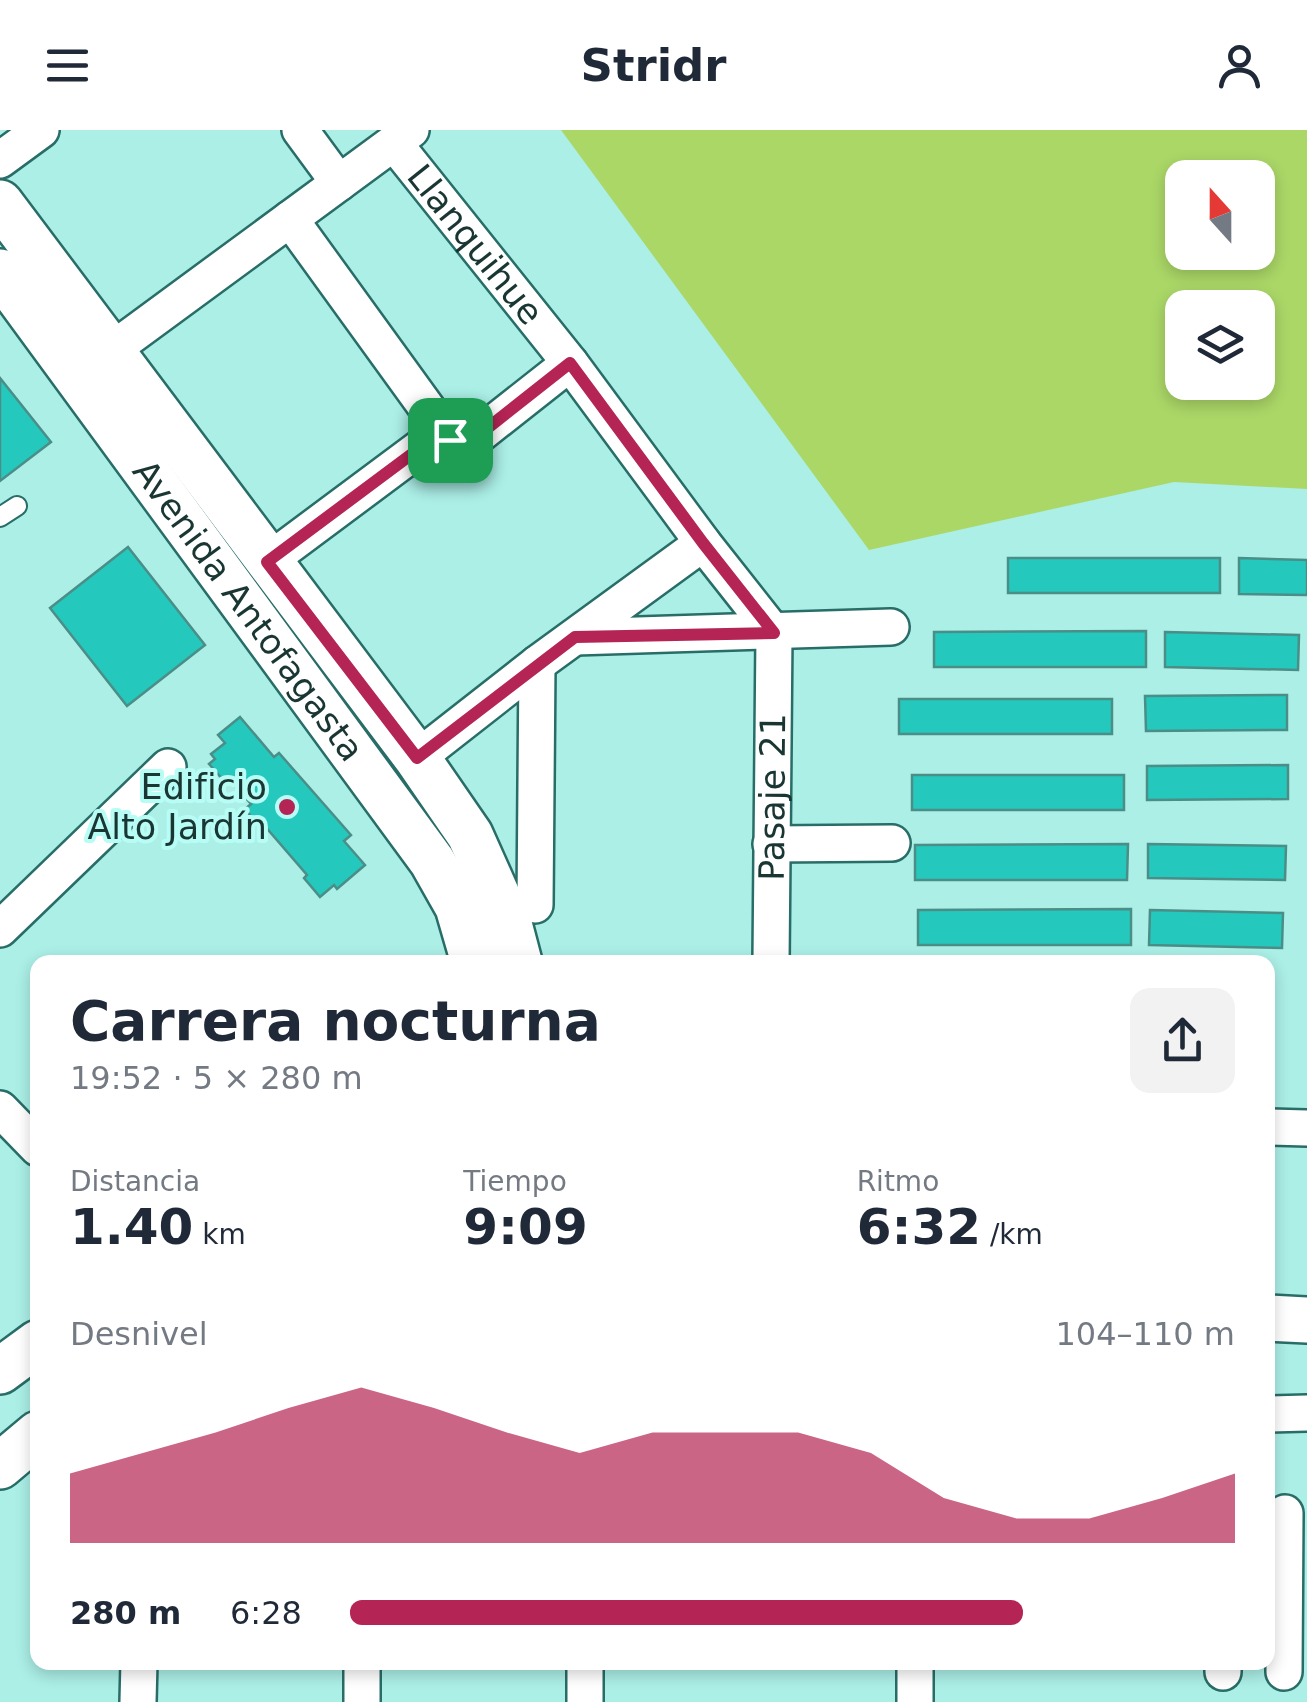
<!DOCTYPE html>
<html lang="es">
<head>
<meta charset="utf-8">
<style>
  :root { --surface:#fff; --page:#f2f2f3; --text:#1f2937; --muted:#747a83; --accent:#b42454 }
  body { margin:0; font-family:"DejaVu Sans",sans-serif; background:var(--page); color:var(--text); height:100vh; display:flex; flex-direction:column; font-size:38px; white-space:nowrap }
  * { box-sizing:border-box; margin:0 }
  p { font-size:32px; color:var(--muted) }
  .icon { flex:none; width:55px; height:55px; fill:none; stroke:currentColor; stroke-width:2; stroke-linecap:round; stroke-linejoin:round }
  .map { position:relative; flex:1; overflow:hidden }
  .details { position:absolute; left:30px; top:825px; width:1245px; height:715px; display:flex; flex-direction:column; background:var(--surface); border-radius:20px; box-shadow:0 5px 15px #0003 }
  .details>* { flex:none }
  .needle { width:65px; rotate:339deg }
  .fabs { position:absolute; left:1165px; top:30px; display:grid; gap:20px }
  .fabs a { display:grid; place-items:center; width:110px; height:110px; border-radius:20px; background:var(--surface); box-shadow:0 5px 15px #0003; font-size:50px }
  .pin { position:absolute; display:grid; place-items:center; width:85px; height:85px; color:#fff; margin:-42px; border-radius:20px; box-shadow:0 5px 15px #0006 }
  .round { display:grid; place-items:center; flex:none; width:105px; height:105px; border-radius:20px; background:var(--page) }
  .head { display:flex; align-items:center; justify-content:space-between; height:170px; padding:0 40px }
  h1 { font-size:55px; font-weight:800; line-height:75px }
  .figures { display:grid; grid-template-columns:repeat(3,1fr); gap:15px; height:170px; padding:10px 40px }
  .figures div { display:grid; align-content:center }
  .figures b { font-size:50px; font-weight:800 }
  .figures small { font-size:28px; font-weight:400 }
  .figures p { font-size:28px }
  .chart { height:280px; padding:20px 40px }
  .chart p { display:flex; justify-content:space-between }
  .chart svg { width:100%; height:180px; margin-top:10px; fill:var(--accent); opacity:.7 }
  ul { padding:0 40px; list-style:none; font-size:32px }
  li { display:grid; grid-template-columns:160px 120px 1fr; align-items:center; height:75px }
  li i { height:25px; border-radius:12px; background:var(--accent) }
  header { display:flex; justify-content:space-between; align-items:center; height:130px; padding:0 40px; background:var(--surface); font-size:45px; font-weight:800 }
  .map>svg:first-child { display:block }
</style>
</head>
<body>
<header><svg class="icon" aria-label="menu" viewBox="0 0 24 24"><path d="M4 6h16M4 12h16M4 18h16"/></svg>Stridr<svg class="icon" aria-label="person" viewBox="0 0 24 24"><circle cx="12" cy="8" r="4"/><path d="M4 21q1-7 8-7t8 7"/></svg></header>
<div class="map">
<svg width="1307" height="1572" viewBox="0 0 1307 1572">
  <rect width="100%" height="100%" fill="#abefe7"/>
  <!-- green -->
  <path fill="#abd767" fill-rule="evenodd" d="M561,0H1307V359L1174,352L869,420ZM1182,48H1258V122H1182ZM1182,178H1258V252H1182Z"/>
  <!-- building -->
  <g fill="#25c8bc" stroke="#4b8e87" stroke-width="2.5">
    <path d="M0,248L51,312L0,351Z"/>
    <path d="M128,417L205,515L127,576L50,478Z"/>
    <rect x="1008" y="428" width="212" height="35"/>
    <path d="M1239,428L1307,430V465L1239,464Z"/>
    <path d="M1146,501V537H934V502Z"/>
    <path d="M1165,502L1299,505L1298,540L1165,537Z"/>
    <path d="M1287,565V600L1146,601L1145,566Z"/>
    <rect x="899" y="569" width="213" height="35"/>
    <path d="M240,587L274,627L279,623L351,705L344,711L365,735L337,759L334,755L320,767L304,748L307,745L263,694L259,696L245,679L251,674L229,649L225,652L209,634L215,629L211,624L225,613L218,605Z"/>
    <path d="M1288,635V669L1147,670V636Z"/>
    <rect x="912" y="645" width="212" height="35"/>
    <path d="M1128,714L1127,750H915V715Z"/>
    <path d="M1148,714L1286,716L1285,750L1148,748Z"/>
    <path d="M1131,779V815H918V780Z"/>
    <path d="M1150,780L1283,783L1282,818L1149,815Z"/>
  </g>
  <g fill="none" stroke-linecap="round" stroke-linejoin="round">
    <defs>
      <path id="service" d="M0,387L17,376"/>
      <g id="minor">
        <path d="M300,0L339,53"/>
        <path id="s1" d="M394,13L570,233L703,413L774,503"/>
        <path d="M0,30L41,0"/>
        <path d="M290,89L450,310"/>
        <path d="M90,236L411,0"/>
        <path d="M267,432L428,312L466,310L480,304L570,233"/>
        <path d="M575,507L891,497"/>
        <path d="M417,628L537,534L703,413"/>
        <path d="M771,714L892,713"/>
        <path d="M535,775L537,534"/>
        <path d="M0,799L168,637"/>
        <path id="s2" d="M771,832L774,503"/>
        <path d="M0,979L38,1018"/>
        <path d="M1268,997L1307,998"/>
        <path d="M1268,1284L1307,1283"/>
        <path d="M1223,1542V1532"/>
        <path d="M1284,1542L1285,1383"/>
        <path d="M138,1572L139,1532"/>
        <path d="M362,1572V1532"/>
        <path d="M585,1572V1532"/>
        <path d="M915,1572V1532"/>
      </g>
      <g id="tertiary">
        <path d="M0,73L417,628L470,705L508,790L519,832"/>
        <path id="s3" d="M0,142L432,731L458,777L474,832"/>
        <path d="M1268,1188L1307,1190"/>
        <path d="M0,1241L38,1213"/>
        <path d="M0,1336L38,1304"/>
      </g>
    </defs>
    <!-- service casing -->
    <use href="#service" stroke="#286d67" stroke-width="22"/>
    <!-- minor casing -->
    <use href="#minor" stroke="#286d67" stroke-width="40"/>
    <!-- tertiary casing -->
    <use href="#tertiary" stroke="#286d67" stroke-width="50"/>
    <!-- service -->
    <use href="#service" stroke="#fff" stroke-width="18"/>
    <!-- minor -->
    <use href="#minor" stroke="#fff" stroke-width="35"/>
    <!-- tertiary -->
    <use href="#tertiary" stroke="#fff" stroke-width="45"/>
  </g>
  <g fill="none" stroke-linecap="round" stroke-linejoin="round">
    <defs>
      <path id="route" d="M570,233L703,413L774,503L575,507L417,628L267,432L428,312L466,310L480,304Z"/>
    </defs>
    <!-- route casing -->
    <use href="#route" stroke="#fff" stroke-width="20"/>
    <!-- route -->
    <use href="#route" stroke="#b42454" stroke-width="12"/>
  </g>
  <!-- markers -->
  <circle fill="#b42454" stroke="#b8fdf5" stroke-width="4" cx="287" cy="677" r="10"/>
  <g text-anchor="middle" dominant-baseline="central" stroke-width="8" stroke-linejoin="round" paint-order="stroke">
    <!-- street labels -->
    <g font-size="35" fill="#193633" stroke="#b8fdf5">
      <text stroke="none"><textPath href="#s1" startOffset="130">Llanquihue</textPath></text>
      <text stroke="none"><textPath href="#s3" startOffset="420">Avenida Antofagasta</textPath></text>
      <text stroke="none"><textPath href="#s2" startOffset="165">Pasaje 21</textPath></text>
    </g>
    <!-- poi labels -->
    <g font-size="35" fill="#193633" stroke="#b8fdf5" text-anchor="end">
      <text x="267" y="657">Edificio<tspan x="267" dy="40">Alto Jardín</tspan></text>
    </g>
  </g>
</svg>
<div class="fabs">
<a><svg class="needle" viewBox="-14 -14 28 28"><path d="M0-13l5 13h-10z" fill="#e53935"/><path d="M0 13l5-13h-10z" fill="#747a83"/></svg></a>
<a><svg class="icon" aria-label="layers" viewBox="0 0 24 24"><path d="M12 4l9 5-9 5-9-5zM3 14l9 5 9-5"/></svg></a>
</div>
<div class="pin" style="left:450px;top:310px;background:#1e9e55"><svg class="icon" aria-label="arrive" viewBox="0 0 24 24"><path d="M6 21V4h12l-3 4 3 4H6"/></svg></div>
<section class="details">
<div class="head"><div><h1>Carrera nocturna</h1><p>19:52 · 5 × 280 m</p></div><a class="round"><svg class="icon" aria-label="share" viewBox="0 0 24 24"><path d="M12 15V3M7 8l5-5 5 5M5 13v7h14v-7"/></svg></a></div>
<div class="figures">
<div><p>Distancia</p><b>1.40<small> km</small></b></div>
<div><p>Tiempo</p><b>9:09</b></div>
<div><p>Ritmo</p><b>6:32<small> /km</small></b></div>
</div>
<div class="chart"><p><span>Desnivel</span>104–110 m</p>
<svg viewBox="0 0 160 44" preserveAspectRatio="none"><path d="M0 44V27L10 22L20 17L30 11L40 6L50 11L60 17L70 22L80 17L90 17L100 17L110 22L120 33L130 38L140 38L150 33L160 27V44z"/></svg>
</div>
<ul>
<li><b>280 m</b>6:28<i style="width:76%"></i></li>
</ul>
</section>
</div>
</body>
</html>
